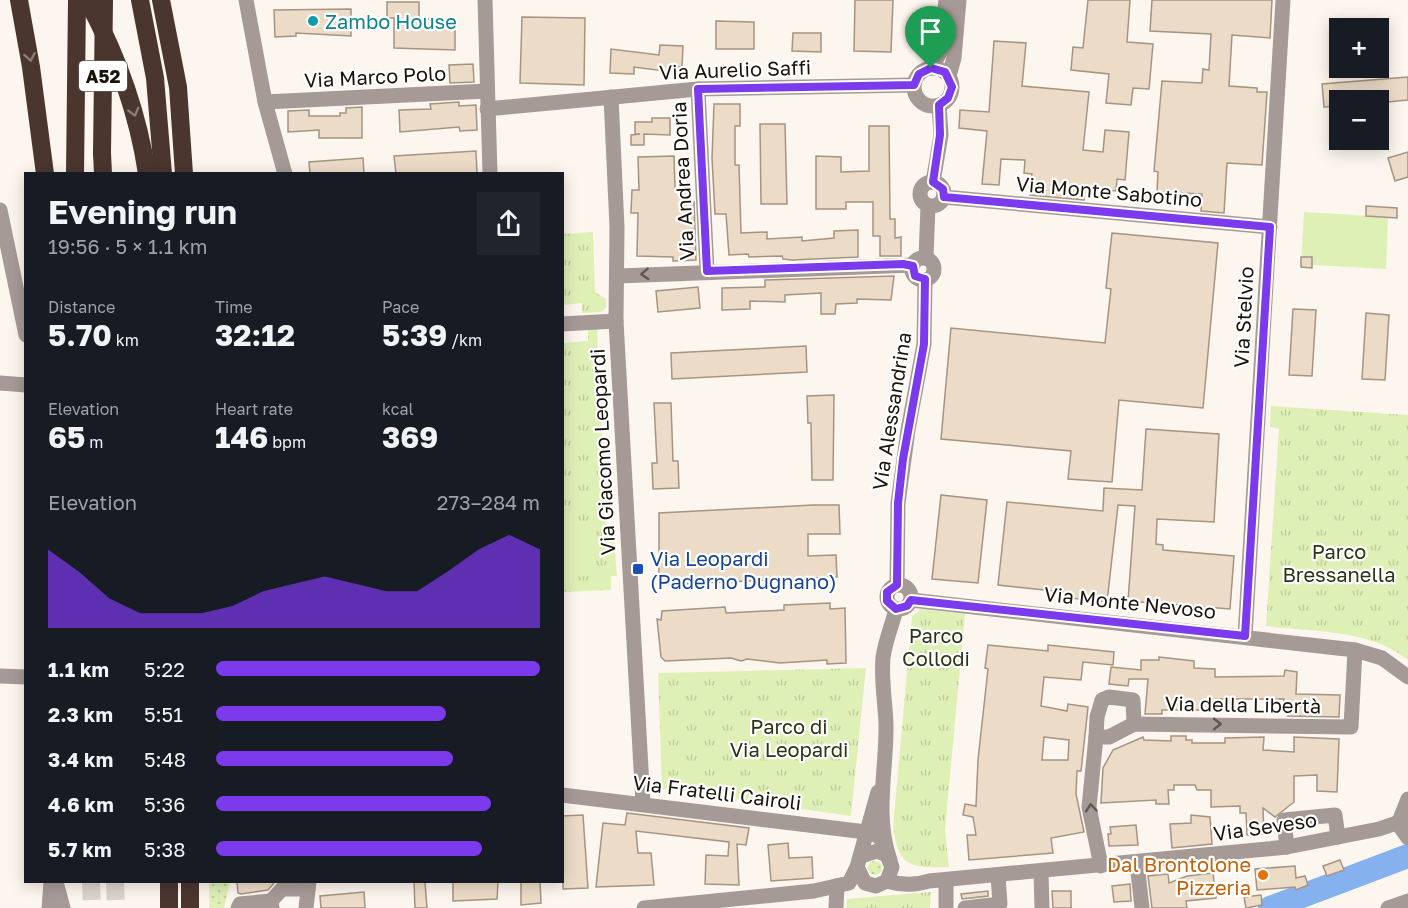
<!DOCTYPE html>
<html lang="en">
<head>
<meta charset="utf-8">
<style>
  :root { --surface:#171b24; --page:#20242c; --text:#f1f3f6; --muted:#9ea1a6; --accent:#7c3aed }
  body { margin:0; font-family:"Golos Text",sans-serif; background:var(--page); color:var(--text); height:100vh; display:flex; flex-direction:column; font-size:22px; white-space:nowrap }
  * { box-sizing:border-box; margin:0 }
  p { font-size:20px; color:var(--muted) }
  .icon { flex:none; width:33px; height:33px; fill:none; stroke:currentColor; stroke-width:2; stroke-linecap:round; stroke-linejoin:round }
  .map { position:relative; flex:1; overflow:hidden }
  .side { position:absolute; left:24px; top:172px; width:540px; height:711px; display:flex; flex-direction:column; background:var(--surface); border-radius:0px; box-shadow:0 3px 15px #0003 }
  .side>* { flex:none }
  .buttons { position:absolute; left:1329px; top:18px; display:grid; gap:12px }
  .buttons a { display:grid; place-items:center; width:60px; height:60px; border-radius:0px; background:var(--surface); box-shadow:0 3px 15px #0003; font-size:30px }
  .pin { position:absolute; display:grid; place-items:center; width:51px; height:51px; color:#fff; margin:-62px -26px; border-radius:50% 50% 50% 0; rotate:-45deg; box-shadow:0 0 6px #0007 }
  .pin .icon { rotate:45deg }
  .round { display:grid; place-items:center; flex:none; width:63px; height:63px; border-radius:0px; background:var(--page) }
  .summary { display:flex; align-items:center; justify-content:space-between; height:102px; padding:0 24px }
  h1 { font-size:33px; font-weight:700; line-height:45px }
  .metrics { display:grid; grid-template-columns:repeat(3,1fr); gap:9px; height:102px; padding:6px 24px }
  .metrics div { display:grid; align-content:center }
  .metrics b { font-size:30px; font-weight:700 }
  .metrics small { font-size:16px; font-weight:400 }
  .metrics p { font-size:16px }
  .chart { height:168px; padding:12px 24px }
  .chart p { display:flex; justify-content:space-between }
  .chart svg { width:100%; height:108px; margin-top:6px; fill:var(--accent); opacity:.7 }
  ul { padding:0 24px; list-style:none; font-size:20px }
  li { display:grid; grid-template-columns:96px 72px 1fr; align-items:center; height:45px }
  li i { height:15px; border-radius:8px; background:var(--accent) }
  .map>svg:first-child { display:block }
</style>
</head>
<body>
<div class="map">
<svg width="1408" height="908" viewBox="0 0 1408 908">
  <defs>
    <pattern id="grass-dots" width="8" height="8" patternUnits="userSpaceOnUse" patternTransform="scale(1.5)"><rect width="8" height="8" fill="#def0b6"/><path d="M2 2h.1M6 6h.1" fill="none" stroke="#becd9b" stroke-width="1.8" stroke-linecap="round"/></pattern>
    <pattern id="park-tufts" width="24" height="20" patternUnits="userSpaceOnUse" patternTransform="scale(1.5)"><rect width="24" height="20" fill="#def0b6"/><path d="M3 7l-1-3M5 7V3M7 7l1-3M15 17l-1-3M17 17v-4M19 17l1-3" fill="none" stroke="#becd9b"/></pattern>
  </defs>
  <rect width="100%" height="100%" fill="#fdf6ee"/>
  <!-- grass -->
  <g fill="url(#grass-dots)">
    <circle cx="875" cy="868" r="7"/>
    <path d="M209,882H230L224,908H209Z"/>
  </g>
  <!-- park -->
  <g fill="url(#park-tufts)">
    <path d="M593,232L595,292L606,299V308L601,312L582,313V303L563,305V234Z"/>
    <path d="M597,329L607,540H614L617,576H611V590L563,592V343L588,341V330Z"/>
    <path d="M1271,406L1408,415V660C1370,629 1313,632 1266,626L1279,429L1270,426Z"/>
    <path d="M921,609L965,614L945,830L949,867C912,868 898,868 893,827L912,616Z"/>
    <path d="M866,668L851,816L662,789L658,673Z"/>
    <path d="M931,892L930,908H846L847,899Z"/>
  </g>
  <!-- pitch -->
  <g fill="#def0b6">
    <path d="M1304,212L1388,217L1386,269L1312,265V268L1301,267Z"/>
    <path d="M589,523L591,576L563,577V525Z"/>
  </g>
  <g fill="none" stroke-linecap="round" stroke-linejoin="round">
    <!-- river -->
    <path stroke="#85b1ef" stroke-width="24" d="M1270,908L1408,856"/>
  </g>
  <!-- building -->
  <g fill="#ecdbc7" stroke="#a49481" stroke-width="1.5" fill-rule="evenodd">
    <path d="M855,0H893L891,52L854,51Z"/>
    <path d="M1088,0H1130L1127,42L1153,44L1149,89L1133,88L1131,105L1106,103L1109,74L1071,70L1073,47L1083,48Z"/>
    <path d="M1152,0H1272L1270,38L1232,35L1229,86L1257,88V92H1267L1262,165L1227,163L1224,213L1201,211L1202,194L1157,192L1158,172L1154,171L1162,81L1202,83L1203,69L1209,70L1211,34L1150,31Z"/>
    <path d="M387,2H419V19H455V50L394,48V18H387Z"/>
    <path d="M351,9V36L296,33V36L275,37L274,10Z"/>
    <path d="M522,17L585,18L584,85L520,83Z"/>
    <path d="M716,21L754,22V49H716Z"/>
    <path d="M793,33H821V52L792,51Z"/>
    <path d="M994,41L1026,43L1022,86L1089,92L1083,150L1103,152L1105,130L1129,132L1125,180L1117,179L1116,191L1085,188L1084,200L1030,195L1032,174L1024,173L1025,160L1001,159L999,185L982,184L987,131L959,128L960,110L989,112Z"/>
    <path d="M660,45L683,46L682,67H672V72L634,67V74L610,73L611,49L659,55Z"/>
    <path d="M473,64L474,82L450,83L449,65Z"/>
    <path d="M1408,77V100L1378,103V100H1340V106L1324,107L1322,84Z"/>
    <path d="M459,102V106L476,105L477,130L460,131L459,127L400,132L399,110L431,109L430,104Z"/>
    <path d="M714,104H740V126H735V165H739L741,233L767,232V239L802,237V241L834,238V231L858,230V257L792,260L783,259L782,256L749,257L748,254L729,255L726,214H715L712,158Z"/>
    <path d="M362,107V138H319V130L288,132V111L309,110V116H340V113H346V108Z"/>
    <path d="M652,118H670V135L644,134V145H631V135L640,134H635V122H652Z"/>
    <path d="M760,124H785L787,204H761Z"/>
    <path d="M869,126H889L890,219H895V238L901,237V256H880V236H873V202H846V209H816V156L841,157V172L869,171Z"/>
    <path d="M476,151L477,174H396L394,156Z"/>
    <path d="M1408,152V177L1395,181L1388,158Z"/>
    <path d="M674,156L675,188H690V202H694L696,260L673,261V257L637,256L638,213H631L632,190H639L638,157Z"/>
    <path d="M363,158L364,174H310L309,162Z"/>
    <path d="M1366,206L1397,208V218L1366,216Z"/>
    <path d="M1112,233L1218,243L1203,408L1119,400L1112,482L1068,479L1071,451L941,439L951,328L1105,343L1111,289L1106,288Z"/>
    <path d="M1301,257H1312V268L1301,267Z"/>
    <path d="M894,276L891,300L857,299V303L836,304L835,314H821V293L785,295V302L750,301V309L722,310V288L765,287V280Z"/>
    <path d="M698,287L700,308L658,312L656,291Z"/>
    <path d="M1293,309L1316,310L1312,376L1289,375Z"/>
    <path d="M1366,313L1389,315L1385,380L1362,379Z"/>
    <path d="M806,346L807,372L672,379L671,353Z"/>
    <path d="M834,395L833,480H812L811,423H808L807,396Z"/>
    <path d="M654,403H671L673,461H678L679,488L653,489L652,463H657Z"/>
    <path d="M1146,429L1219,434L1214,522L1157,519L1156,544L1163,545V550L1234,556L1230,609L1128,601L1135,506L1118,505L1107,602L1062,597L1063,592L998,585L1007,502L1103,511L1104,488L1142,490Z"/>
    <path d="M941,495L987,500L978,583L932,579Z"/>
    <path d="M813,505H839L840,534H808V556L836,555L837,577L659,585V513Z"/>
    <path d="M830,603V609L845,608L846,663L827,664V660L780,663L747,659L741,661L731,658L665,661L661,657L657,619L661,620L662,611L725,607L726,613L784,610V605Z"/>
    <path d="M988,645L1048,651V645L1114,652L1113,665L1083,662L1081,680L1044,677L1041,706L1067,711L1068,704L1088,707L1081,771H1077L1076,794L1084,832L1051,838L1053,853L969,860L967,835H976L973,817L963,815L965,804L976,806L978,760L988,669L985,668ZM1044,737L1069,740L1068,760H1042Z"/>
    <path d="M1159,657L1194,661V668L1215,669V677L1284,676L1285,670L1297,672L1296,694L1340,695L1339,717L1288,716L1289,710H1284V699H1216V710H1162V714H1145L1148,679H1129L1128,686L1109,684L1111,667L1141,670V660H1159Z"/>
    <path d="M1171,736H1186V740H1192V743H1225V738L1264,737L1263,750L1294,752V737L1339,739L1337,792L1317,791V775L1294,776V802L1275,817L1263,808L1264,834L1247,835L1246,813H1240V806L1211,807V790H1197L1195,785H1174V790H1168L1169,804H1156V800L1101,803L1103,768L1113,750L1143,737L1144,740L1171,741Z"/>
    <path d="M627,813L749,828L746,845L737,844L739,885L705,884L706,855L728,856L729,842L636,831L638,853H651L654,885L596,887L603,823L625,825Z"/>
    <path d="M583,815L588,888L563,889L562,816Z"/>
    <path d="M1191,815L1210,817L1212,844L1172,848L1170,824L1191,823Z"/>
    <path d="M1136,825L1138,845L1109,846L1108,834H1111L1110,827Z"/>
    <path d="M788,843L789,858L812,857L813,878L771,881L768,845Z"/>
    <path d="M1340,860L1344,870L1327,876L1323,866Z"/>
    <path d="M1295,866L1296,878L1305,876L1308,885L1296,890L1295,887L1257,890L1255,869Z"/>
    <path d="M1213,873L1216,898L1186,901L1187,908H1152L1148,876L1168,874L1169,883L1187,876Z"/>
    <path d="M237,882H274V883L268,890L241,894L238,893Z"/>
    <path d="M414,882H425L427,908H415Z"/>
    <path d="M453,882H498L497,899L453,901Z"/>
    <path d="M521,882H540L541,903L521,905Z"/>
    <path d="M1130,884L1131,901L1114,902L1112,886Z"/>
    <path d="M988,891V896L962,899L961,894Z"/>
    <path d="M1052,891H1071V908H1053Z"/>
    <path d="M364,892L365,908H321L320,896Z"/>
    <path d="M1261,895L1262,905L1246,908L1244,897Z"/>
  </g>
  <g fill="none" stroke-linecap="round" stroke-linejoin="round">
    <!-- highway-tunnel -->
    <g stroke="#dbd4cc" stroke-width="18" stroke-dasharray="18 9" stroke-linecap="butt">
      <path d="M91,882L92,908"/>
      <path d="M115,882L116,908"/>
    </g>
    <!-- minor -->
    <g stroke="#a69a97" stroke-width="15">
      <path d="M246,0L265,102L285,174"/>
      <path d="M485,0L490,174"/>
      <path d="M931,68L940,53L946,0"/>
      <circle cx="933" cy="87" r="19"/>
      <path d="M949,76L954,58L959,0"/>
      <path d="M698,89L707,271"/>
      <path d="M611,97L617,227L616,321L643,804"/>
      <path d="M265,102L487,91"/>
      <path d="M487,109L698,89L914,85"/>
      <path d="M933,182L941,135L939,105"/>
      <circle cx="932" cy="194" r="12"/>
      <path d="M944,197L1270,227"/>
      <path d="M0,210L26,335"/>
      <circle cx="923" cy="269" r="11"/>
      <path d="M926,258L928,206"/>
      <path d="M618,276L913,265"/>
      <path d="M562,324L616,321"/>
      <path d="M0,383L26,385"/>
      <circle cx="899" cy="597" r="12"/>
      <path d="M897,585L898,503L908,430L924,344L925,280"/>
      <path d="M911,600L1355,650L1382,658L1408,677"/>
      <path d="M1245,636L1283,0"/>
      <path d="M0,676L26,677"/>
      <path d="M1096,737L1097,717L1102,700L1109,697L1133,700L1134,724"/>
      <path d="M562,795L866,832L873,833L883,840"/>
      <path d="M1398,824L1408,799"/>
      <path d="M1398,824L1408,838"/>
      <path d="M1287,847L1284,820L1335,815L1338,837"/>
      <path d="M862,856L877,851L887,855L892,867L887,881L876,886L865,883L857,867L878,792"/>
      <path d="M890,860C874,815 887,769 886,723C885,701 881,680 883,658C885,641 892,626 896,609"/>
      <path d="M1137,863L1142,908"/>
      <path d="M1101,866L1089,807L1096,737H1109L1134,724L1351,727L1355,650"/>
      <path d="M1041,872L1042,908"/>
      <path d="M887,881C901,885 914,886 929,881L1287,847L1379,829L1408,819"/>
      <path d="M56,882L63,908"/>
      <path d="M271,901L282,889H308"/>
      <path d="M49,908L51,882"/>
      <path d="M238,908L240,904L271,901L272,908"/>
      <path d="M306,908L309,882"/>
      <path d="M644,908L814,891L849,883L857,867"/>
      <path d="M836,908L837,886"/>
      <path d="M946,908V880"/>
      <path d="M965,908L1000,904L998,876"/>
      <path d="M1388,908L1408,901"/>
    </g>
    <!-- highway -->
    <g stroke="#4b352f" stroke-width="18">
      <path d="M19,0L31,67L45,174"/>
      <path d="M87,0C117,55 138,112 147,174"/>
      <path d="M140,0L155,78L163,174"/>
      <path d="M161,0L178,87L184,174"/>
      <path d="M102,153L103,174"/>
      <path d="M75,174L77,0"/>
      <path d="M169,882V908"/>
      <path d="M190,882V908"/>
    </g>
    <!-- highway-bridge -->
    <path stroke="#4b352f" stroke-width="18" d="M102,153L104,0"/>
  </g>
  <!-- one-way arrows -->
  <defs><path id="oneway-chevron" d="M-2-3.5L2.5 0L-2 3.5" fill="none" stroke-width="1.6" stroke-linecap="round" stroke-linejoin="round" transform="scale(1.5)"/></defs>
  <g stroke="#8a7c78">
    <use href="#oneway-chevron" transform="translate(30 57) rotate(80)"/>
    <use href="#oneway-chevron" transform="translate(134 112) rotate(75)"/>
  </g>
  <g stroke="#605652">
    <use href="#oneway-chevron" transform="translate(645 274) rotate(177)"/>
    <use href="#oneway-chevron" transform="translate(1217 724)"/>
    <use href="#oneway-chevron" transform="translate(1091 808) rotate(-95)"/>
  </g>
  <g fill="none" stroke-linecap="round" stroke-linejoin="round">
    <defs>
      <path id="route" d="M931,68L945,72L952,87L948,98L939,105L940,135L933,182L943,189L944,197L1270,227L1245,636L911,600L907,606L896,609L887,601V592L897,585L898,503L903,459L924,344L925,279L915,276L913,266L903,264L707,271L698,89L914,85L919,74Z"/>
    </defs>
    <!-- route casing -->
    <use href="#route" stroke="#fff" stroke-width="12"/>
    <!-- route -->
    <use href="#route" stroke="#7c3aed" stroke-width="8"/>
  </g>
  <!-- markers -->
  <circle fill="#0f9aa8" stroke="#fff" stroke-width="2" cx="313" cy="21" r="6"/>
  <rect fill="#1a4fb4" stroke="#fff" stroke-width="2" x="632" y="563" width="12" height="12" rx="3"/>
  <circle fill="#e8710a" stroke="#fff" stroke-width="2" cx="1263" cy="875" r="6"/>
  <g text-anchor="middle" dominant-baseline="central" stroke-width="4.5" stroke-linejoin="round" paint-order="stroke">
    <!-- shield labels -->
    <rect fill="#fff" stroke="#5e5a55" stroke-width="1.5" x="79" y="61" width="48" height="30" rx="4.5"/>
    <g font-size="18" font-weight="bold" fill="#19130c">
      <text x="103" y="76">A52</text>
    </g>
    <!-- culture labels -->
    <g font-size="20" fill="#0d838f" stroke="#fff" text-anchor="start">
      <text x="325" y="21">Zambo House</text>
    </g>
    <!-- street labels -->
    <g font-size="20" fill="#19130c" stroke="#fff">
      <text transform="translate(735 69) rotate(-2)">Via Aurelio Saffi</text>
      <text transform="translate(375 76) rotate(-3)">Via Marco Polo</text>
      <text transform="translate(682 181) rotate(-93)">Via Andrea Doria</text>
      <text transform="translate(1109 191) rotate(5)">Via Monte Sabotino</text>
      <text transform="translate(1243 317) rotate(-87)">Via Stelvio</text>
      <text transform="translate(891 411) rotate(-81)">Via Alessandrina</text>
      <text transform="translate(602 452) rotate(-93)">Via Giacomo Leopardi</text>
      <text transform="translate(1130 602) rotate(6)">Via Monte Nevoso</text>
      <text transform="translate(1243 704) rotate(1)">Via della Libertà</text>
      <text transform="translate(717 792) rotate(7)">Via Fratelli Cairoli</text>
      <text transform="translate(1265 826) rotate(-8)">Via Seveso</text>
    </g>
    <!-- park labels -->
    <g font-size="20" fill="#2b3413" stroke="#fff">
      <text x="1339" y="551">Parco<tspan x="1339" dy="23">Bressanella</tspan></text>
      <text x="936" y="635">Parco<tspan x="936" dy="23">Collodi</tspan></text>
      <text x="789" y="726">Parco di<tspan x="789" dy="23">Via Leopardi</tspan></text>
    </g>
    <!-- transit labels -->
    <g font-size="20" fill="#164399" stroke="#fff" text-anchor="start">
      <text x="650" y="558">Via Leopardi<tspan x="650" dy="23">(Paderno Dugnano)</tspan></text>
    </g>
    <!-- food labels -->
    <g font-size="20" fill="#c56008" stroke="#fff" text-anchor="end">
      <text x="1251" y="864">Dal Brontolone<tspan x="1251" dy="23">Pizzeria</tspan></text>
    </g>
  </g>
</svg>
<div class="buttons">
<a>+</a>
<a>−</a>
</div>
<div class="pin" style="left:931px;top:68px;background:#1e9e55"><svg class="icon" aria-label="arrive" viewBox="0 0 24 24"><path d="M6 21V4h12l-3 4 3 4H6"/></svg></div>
<section class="side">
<div class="summary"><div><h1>Evening run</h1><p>19:56 · 5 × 1.1 km</p></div><a class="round"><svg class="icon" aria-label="share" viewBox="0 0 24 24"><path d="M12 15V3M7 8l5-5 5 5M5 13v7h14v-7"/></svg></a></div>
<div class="metrics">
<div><p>Distance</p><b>5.70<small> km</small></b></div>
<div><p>Time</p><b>32:12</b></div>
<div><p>Pace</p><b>5:39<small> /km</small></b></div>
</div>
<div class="metrics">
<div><p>Elevation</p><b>65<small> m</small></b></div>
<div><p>Heart rate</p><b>146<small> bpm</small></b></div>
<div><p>kcal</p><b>369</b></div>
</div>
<div class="chart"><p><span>Elevation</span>273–284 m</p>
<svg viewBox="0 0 160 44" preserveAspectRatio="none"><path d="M0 44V12L10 21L20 32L30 38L40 38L50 38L60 35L70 29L80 26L90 23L100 26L110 29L120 29L130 21L140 12L150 6L160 12V44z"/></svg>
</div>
<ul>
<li><b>1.1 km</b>5:22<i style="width:100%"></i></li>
<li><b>2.3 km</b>5:51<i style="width:71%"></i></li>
<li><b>3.4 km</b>5:48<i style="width:73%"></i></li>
<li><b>4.6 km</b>5:36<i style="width:85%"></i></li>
<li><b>5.7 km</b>5:38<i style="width:82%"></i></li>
</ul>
</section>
</div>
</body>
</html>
